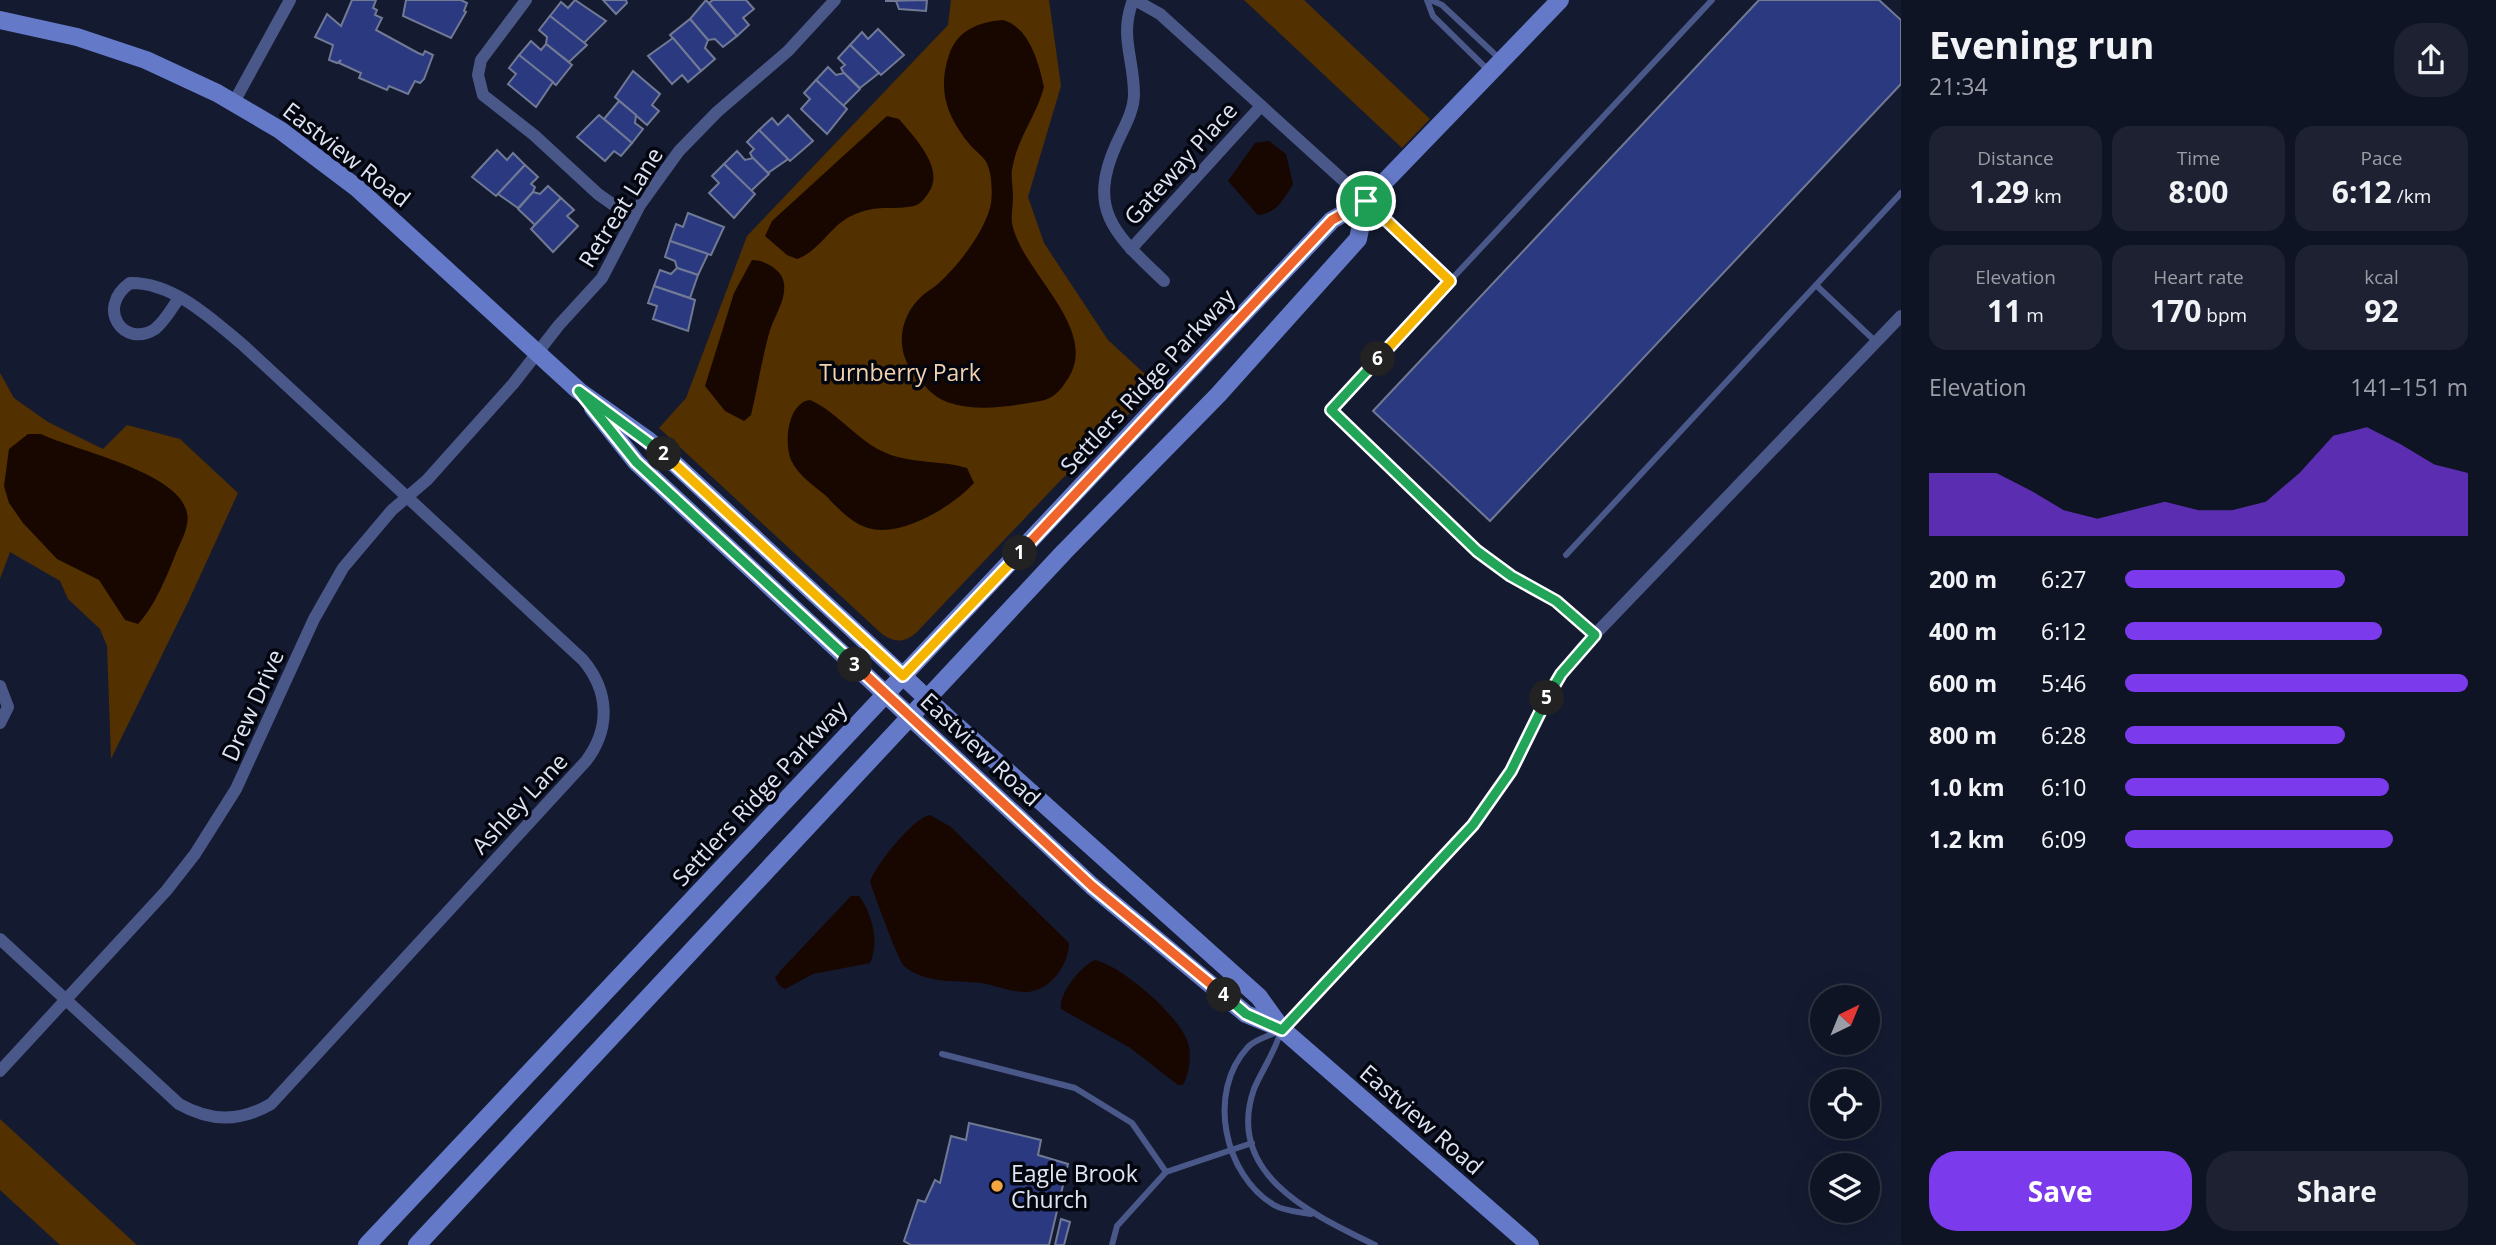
<!DOCTYPE html>
<html lang="en">
<head>
<meta charset="utf-8">
<style>
  :root { --surface:#0f1424; --page:#1d2131; --text:#f1f3f6; --muted:#9b9ea6; --line:#2f3341; --accent:#7c3aed }
  body { margin:0; font-family:"Open Sans",sans-serif; background:var(--page); color:var(--text); height:100vh; display:flex; flex-direction:column; font-size:26px; white-space:nowrap }
  * { box-sizing:border-box; margin:0 }
  p { font-size:23px; color:var(--muted) }
  .icon { flex:none; width:38px; height:38px; fill:none; stroke:currentColor; stroke-width:2; stroke-linecap:round; stroke-linejoin:round }
  .map { position:relative; flex:1; overflow:hidden }
  .drawer { display:flex; flex-direction:column; background:var(--surface); width:595px }
  .drawer>* { flex:none }
  .needle { width:46px; rotate:43deg }
  .tools { position:absolute; left:1810px; top:985px; display:grid; gap:14px }
  .tools a { display:grid; place-items:center; width:70px; height:70px; border-radius:50%; background:var(--surface); box-shadow:0 7px 28px #0002,0 0 0 2px var(--line); font-size:35px }
  .pin { position:absolute; display:grid; place-items:center; width:60px; height:60px; color:#fff; margin:-30px; border:4px solid #fff; border-radius:50%; box-shadow:0 2px 7px #0007 }
  .km { position:absolute; width:35px; height:35px; margin:-18px; border-radius:50%; background:#222; color:#fff; font-size:19px; line-height:35px; text-align:center }
  .round { display:grid; place-items:center; flex:none; width:74px; height:74px; border-radius:28px; background:var(--page) }
  .summary { display:flex; align-items:center; justify-content:space-between; height:119px; padding:0 28px }
  h1 { font-size:38px; font-weight:700; line-height:52px }
  .metrics { display:grid; grid-template-columns:repeat(3,1fr); gap:10px; height:119px; padding:7px 28px }
  .metrics div { display:grid; align-content:center; border-radius:18px; background:var(--page); text-align:center }
  .metrics b { font-size:30px; font-weight:700 }
  .metrics small { font-size:19px; font-weight:400 }
  .metrics p { font-size:19px }
  .chart { height:196px; padding:14px 28px }
  .chart p { display:flex; justify-content:space-between }
  .chart svg { width:100%; height:126px; margin-top:7px; fill:var(--accent); opacity:.7 }
  .button { display:flex; gap:14px; margin-top:auto; padding:14px 28px }
  .button a { flex:1; height:80px; border-radius:28px; background:var(--accent); color:#fff; font-size:28px; font-weight:700; line-height:80px; text-align:center }
  .button a+a { background:var(--page); color:var(--text) }
  ul { padding:0 28px; list-style:none; font-size:23px }
  li { display:grid; grid-template-columns:112px 84px 1fr; align-items:center; height:52px }
  li i { height:18px; border-radius:9px; background:var(--accent) }
  main { display:flex; flex:1; min-height:0 }
  .map>svg:first-child { display:block }
</style>
</head>
<body>
<main>
<div class="map">
<svg width="1901" height="1245" viewBox="0 0 1901 1245">
  <rect width="100%" height="100%" fill="#141a30"/>
  <!-- green -->
  <g fill="#523000">
    <path d="M951,0H1049L1061,86L1028,197L1044,243L1108,340L1158,386L1059,482L917,632C905,643 894,643 882,634L659,428L686,398L747,236L948,25Z"/>
    <path d="M1244,0H1304L1430,119L1402,148Z"/>
    <path d="M0,373L14,398L48,422L103,449L127,425L180,439L238,493L189,600L111,759L107,646L100,629L68,599L60,581L10,552L0,579Z"/>
    <path d="M0,1119L137,1245H60L0,1190Z"/>
  </g>
  <!-- water -->
  <g fill="#180700">
    <path d="M1003,20C1029,27 1039,63 1044,87C1037,114 1018,138 1013,165C1010,175 1013,186 1013,197C1013,205 1011,215 1012,223C1021,273 1105,331 1065,383C1057,395 1050,400 1035,402C1006,407 976,412 947,402C933,397 924,385 915,375C894,350 899,316 923,295C929,290 935,287 940,282C960,263 982,235 990,208C993,198 992,176 988,166C985,157 977,153 971,146C947,117 937,91 949,55C957,30 979,22 1003,20Z"/>
    <path d="M887,116L899,119C914,137 945,168 929,192C926,197 921,204 914,206C889,211 879,203 851,216C830,226 820,251 797,259L787,255L765,236L772,221Z"/>
    <path d="M1269,141L1286,154L1293,184C1284,199 1276,214 1258,215L1228,181L1255,143Z"/>
    <path d="M752,260C765,260 783,270 784,284C786,300 775,315 770,330C762,358 758,386 751,415L744,421L725,411L705,386L734,293Z"/>
    <path d="M810,400C838,412 857,441 886,453C912,464 941,460 967,468L974,483C952,507 901,538 868,528C851,523 837,507 825,495C813,485 798,475 791,460C784,444 787,403 810,400Z"/>
    <path d="M28,434H41C76,451 180,472 187,513C190,526 181,541 176,553C167,576 155,606 138,624L125,620L99,580L57,559L23,523L9,503L4,486L9,449Z"/>
    <path d="M930,815L951,827L1069,943C1069,964 1051,990 1028,992C1012,993 996,985 981,983C954,980 925,984 904,966C898,960 875,896 870,882C875,866 914,817 930,815Z"/>
    <path d="M851,896H859C872,913 880,943 870,963L813,974L785,989L780,986L775,978L781,970Z"/>
    <path d="M1095,960C1122,966 1180,1016 1188,1043C1192,1055 1189,1074 1183,1085H1178L1129,1047L1061,1009C1058,994 1082,965 1095,960Z"/>
  </g>
  <!-- building -->
  <g fill="#2b3980" stroke="#717a95" stroke-width="2">
    <path d="M352,0H376L373,8L377,10L375,15L382,18L376,30L418,53L423,55L425,51L433,55L424,79L420,83L415,81L408,94L389,86L387,90L359,78L361,73L339,63L341,60L337,63L329,60L333,45L315,37L327,14L341,26Z"/>
    <path d="M406,0H461L467,3L464,11L466,12L451,38L403,16Z"/>
    <path d="M575,0L606,21L584,43L550,16L561,2L568,8Z"/>
    <path d="M603,0H626L627,3L616,14Z"/>
    <path d="M706,0L737,36L723,47L715,39L708,40L690,19Z"/>
    <path d="M713,0H746L754,9L743,18L749,25L737,36L709,3Z"/>
    <path d="M927,0L926,11L899,9L896,1H885Z"/>
    <path d="M1759,0H1879L1901,20V84L1490,521L1373,411Z"/>
    <path d="M550,16L587,45L569,62L546,44L547,37L539,30Z"/>
    <path d="M690,19L708,40L705,48L715,59L701,71L670,35Z"/>
    <path d="M878,29L904,55L881,75L850,45L862,32L868,39Z"/>
    <path d="M673,38L701,71L688,82L682,75L672,84L648,56Z"/>
    <path d="M531,41L541,50L546,44L572,65L556,85L519,55Z"/>
    <path d="M850,45L879,73L860,88L843,72L841,68L845,65L838,58Z"/>
    <path d="M519,55L553,82L536,107L508,84L516,74L509,68Z"/>
    <path d="M828,67L836,75L844,73L860,89L843,106L816,80Z"/>
    <path d="M633,71L660,94L652,105L659,111L647,125L615,97Z"/>
    <path d="M816,80L847,109L827,134L801,109L810,99L804,93Z"/>
    <path d="M619,101L636,115L635,123L643,129L632,143L604,119Z"/>
    <path d="M599,115L632,143L621,156L614,151L605,161L577,137Z"/>
    <path d="M788,115L813,141L790,161L759,130L772,118L778,125Z"/>
    <path d="M759,130L788,159L768,173L752,157L750,153L754,149L747,142Z"/>
    <path d="M497,150L507,160L513,153L525,165L496,196L472,177Z"/>
    <path d="M737,151L745,160L753,158L769,174L751,191L724,164Z"/>
    <path d="M724,164L755,194L734,218L709,193L719,183L712,176Z"/>
    <path d="M525,165L538,177L531,184L535,187L533,192L518,208L498,194Z"/>
    <path d="M548,186L561,198L535,225L518,209L533,192L540,194Z"/>
    <path d="M561,198L574,210L567,216L578,226L553,252L531,229Z"/>
    <path d="M688,213L724,227L711,255L670,241L676,224L683,227Z"/>
    <path d="M670,241L708,254L698,275L677,268L675,261L665,257Z"/>
    <path d="M677,268L698,275L690,298L654,286L660,270L671,274Z"/>
    <path d="M654,286L695,300L688,331L653,319L657,306L648,303Z"/>
    <path d="M969,1123L1041,1140L1038,1155L1068,1164L1049,1245H911L904,1241L918,1200L925,1202L935,1180L940,1183L951,1136L966,1140Z"/>
    <path d="M1061,1219L1070,1222L1064,1245H1055Z"/>
  </g>
  <g fill="none" stroke-linecap="round" stroke-linejoin="round">
    <!-- lane -->
    <g stroke="#4a5889" stroke-width="6">
      <path d="M1427,0L1433,16L1489,71"/>
      <path d="M1431,0L1442,5L1501,60"/>
      <path d="M1368,202L1450,281L1331,410L1477,551L1511,576L1556,601L1595,635"/>
      <path d="M1450,281L1712,0"/>
      <path d="M1876,342L1816,285L1901,193"/>
      <path d="M1566,555L1816,285"/>
      <path d="M1281,1031C1274,1054 1262,1070 1254,1089C1224,1175 1314,1215 1375,1245"/>
      <path d="M1277,1032C1268,1036 1254,1040 1248,1047C1206,1092 1224,1175 1274,1205C1284,1211 1300,1212 1311,1214"/>
      <path d="M942,1054L1075,1088L1132,1123L1166,1172"/>
      <path d="M1112,1245L1117,1226L1166,1172L1252,1143"/>
    </g>
    <!-- street -->
    <g stroke="#4a5889" stroke-width="12">
      <path d="M526,0L481,60L478,75L483,95L534,135L598,194L632,218"/>
      <path d="M1133,0C1119,37 1134,58 1134,94C1134,112 1123,129 1116,145C1086,212 1117,236 1164,281"/>
      <path d="M1135,0L1160,14L1366,201"/>
      <path d="M234,102L290,0"/>
      <path d="M1131,249L1261,106"/>
      <path d="M0,686L8,707L0,723"/>
      <path d="M0,939L179,1104C211,1122 240,1122 271,1104L586,761C611,728 609,691 583,660L243,345C212,319 173,282 130,283C95,308 124,349 155,329C165,321 172,308 179,298"/>
      <path d="M1282,1029L1473,825L1511,771L1561,674L1581,649L1901,316"/>
      <path d="M0,1071L166,891L195,854L236,789L314,619L343,568L392,510L427,480L513,384L559,325L602,278L640,205L679,151L717,112L788,51L835,0"/>
    </g>
    <!-- secondary -->
    <g stroke="#647ac8" stroke-width="18">
      <path d="M0,20L77,37L146,60L217,93L280,130L357,188L579,391L648,440L675,464L948,718L1259,997L1282,1029L1530,1245"/>
      <path d="M593,408L636,462L1092,886L1246,1014L1282,1029"/>
      <path d="M367,1245L1332,220L1366,201L1560,0"/>
      <path d="M417,1245L1064,552L1218,395L1358,239L1366,201"/>
    </g>
  </g>
  <g fill="none" stroke-linecap="round" stroke-linejoin="round">
    <defs>
      <path id="split-1" d="M1020,553L1332,220L1366,201"/>
      <path id="split-2" d="M664,454L903,676L1020,553"/>
      <path id="split-3" d="M664,454L579,391L636,462L855,665"/>
      <path id="split-4" d="M855,665L1092,886L1224,995"/>
      <path id="split-5" d="M1224,995L1246,1014L1282,1030L1473,825L1511,771L1547,698"/>
      <path id="split-6" d="M1378,359L1331,410L1477,551L1511,576L1556,601L1595,635L1561,674L1547,698"/>
      <path id="split-7" d="M1366,201L1450,281L1378,359"/>
    </defs>
    <!-- split-1 casing -->
    <use href="#split-1" stroke="#fff" stroke-width="14"/>
    <!-- split-2 casing -->
    <use href="#split-2" stroke="#fff" stroke-width="14"/>
    <!-- split-3 casing -->
    <use href="#split-3" stroke="#fff" stroke-width="14"/>
    <!-- split-4 casing -->
    <use href="#split-4" stroke="#fff" stroke-width="14"/>
    <!-- split-5 casing -->
    <use href="#split-5" stroke="#fff" stroke-width="14"/>
    <!-- split-6 casing -->
    <use href="#split-6" stroke="#fff" stroke-width="14"/>
    <!-- split-7 casing -->
    <use href="#split-7" stroke="#fff" stroke-width="14"/>
    <!-- split-1 -->
    <use href="#split-1" stroke="#f0652b" stroke-width="9"/>
    <!-- split-2 -->
    <use href="#split-2" stroke="#f5b400" stroke-width="9"/>
    <!-- split-3 -->
    <use href="#split-3" stroke="#22a559" stroke-width="9"/>
    <!-- split-4 -->
    <use href="#split-4" stroke="#f0652b" stroke-width="9"/>
    <!-- split-5 -->
    <use href="#split-5" stroke="#22a559" stroke-width="9"/>
    <!-- split-6 -->
    <use href="#split-6" stroke="#22a559" stroke-width="9"/>
    <!-- split-7 -->
    <use href="#split-7" stroke="#f5b400" stroke-width="9"/>
  </g>
  <!-- markers -->
  <circle fill="#f2a541" stroke="#04060f" stroke-width="2.5" cx="997" cy="1186" r="7"/>
  <g text-anchor="middle" dominant-baseline="central" stroke-width="7" stroke-linejoin="round" paint-order="stroke">
    <!-- street labels -->
    <g font-size="23" fill="#dee4f3" stroke="#04060f">
      <text transform="translate(347 154) rotate(38)">Eastview Road</text>
      <text transform="translate(1180 163) rotate(-48)">Gateway Place</text>
      <text transform="translate(620 207) rotate(-58)">Retreat Lane</text>
      <text transform="translate(1147 381) rotate(-47)">Settlers Ridge Parkway</text>
      <text transform="translate(252 705) rotate(-66)">Drew Drive</text>
      <text transform="translate(981 749) rotate(43)">Eastview Road</text>
      <text transform="translate(759 793) rotate(-47)">Settlers Ridge Parkway</text>
      <text transform="translate(519 803) rotate(-47)">Ashley Lane</text>
      <text transform="translate(1422 1119) rotate(41)">Eastview Road</text>
    </g>
    <!-- park labels -->
    <g font-size="23" fill="#f3d3af" stroke="#04060f">
      <text x="900" y="372">Turnberry Park</text>
    </g>
    <!-- poi labels -->
    <g font-size="23" fill="#dee4f3" stroke="#04060f" text-anchor="start">
      <text x="1011" y="1173">Eagle Brook<tspan x="1011" dy="26">Church</tspan></text>
    </g>
  </g>
</svg>
<div class="tools">
<a><svg class="needle" viewBox="-14 -14 28 28"><path d="M0-13l5 13h-10z" fill="#e53935"/><path d="M0 13l5-13h-10z" fill="#9b9ea6"/></svg></a>
<a><svg class="icon" aria-label="locate" viewBox="0 0 24 24"><circle cx="12" cy="12" r="6"/><path d="M12 2v4M12 18v4M2 12h4M18 12h4"/></svg></a>
<a><svg class="icon" aria-label="layers" viewBox="0 0 24 24"><path d="M12 4l9 5-9 5-9-5zM3 14l9 5 9-5"/></svg></a>
</div>
<div class="pin" style="left:1366px;top:201px;background:#1e9e55"><svg class="icon" aria-label="arrive" viewBox="0 0 24 24"><path d="M6 21V4h12l-3 4 3 4H6"/></svg></div>
<b class="km" style="left:1020px;top:553px">1</b>
<b class="km" style="left:664px;top:454px">2</b>
<b class="km" style="left:855px;top:665px">3</b>
<b class="km" style="left:1224px;top:995px">4</b>
<b class="km" style="left:1547px;top:698px">5</b>
<b class="km" style="left:1378px;top:359px">6</b>
</div>
<section class="drawer">
<div class="summary"><div><h1>Evening run</h1><p>21:34</p></div><a class="round"><svg class="icon" aria-label="share" viewBox="0 0 24 24"><path d="M12 15V3M7 8l5-5 5 5M5 13v7h14v-7"/></svg></a></div>
<div class="metrics">
<div><p>Distance</p><b>1.29<small> km</small></b></div>
<div><p>Time</p><b>8:00</b></div>
<div><p>Pace</p><b>6:12<small> /km</small></b></div>
</div>
<div class="metrics">
<div><p>Elevation</p><b>11<small> m</small></b></div>
<div><p>Heart rate</p><b>170<small> bpm</small></b></div>
<div><p>kcal</p><b>92</b></div>
</div>
<div class="chart"><p><span>Elevation</span>141–151 m</p>
<svg viewBox="0 0 160 44" preserveAspectRatio="none"><path d="M0 44V22L10 22L20 22L30 28L40 35L50 38L60 35L70 32L80 35L90 35L100 32L110 22L120 9L130 6L140 12L150 19L160 22V44z"/></svg>
</div>
<ul>
<li><b>200 m</b>6:27<i style="width:64%"></i></li>
<li><b>400 m</b>6:12<i style="width:75%"></i></li>
<li><b>600 m</b>5:46<i style="width:100%"></i></li>
<li><b>800 m</b>6:28<i style="width:64%"></i></li>
<li><b>1.0 km</b>6:10<i style="width:77%"></i></li>
<li><b>1.2 km</b>6:09<i style="width:78%"></i></li>
</ul>
<div class="button"><a>Save</a><a>Share</a></div>
</section>
</main>
</body>
</html>
